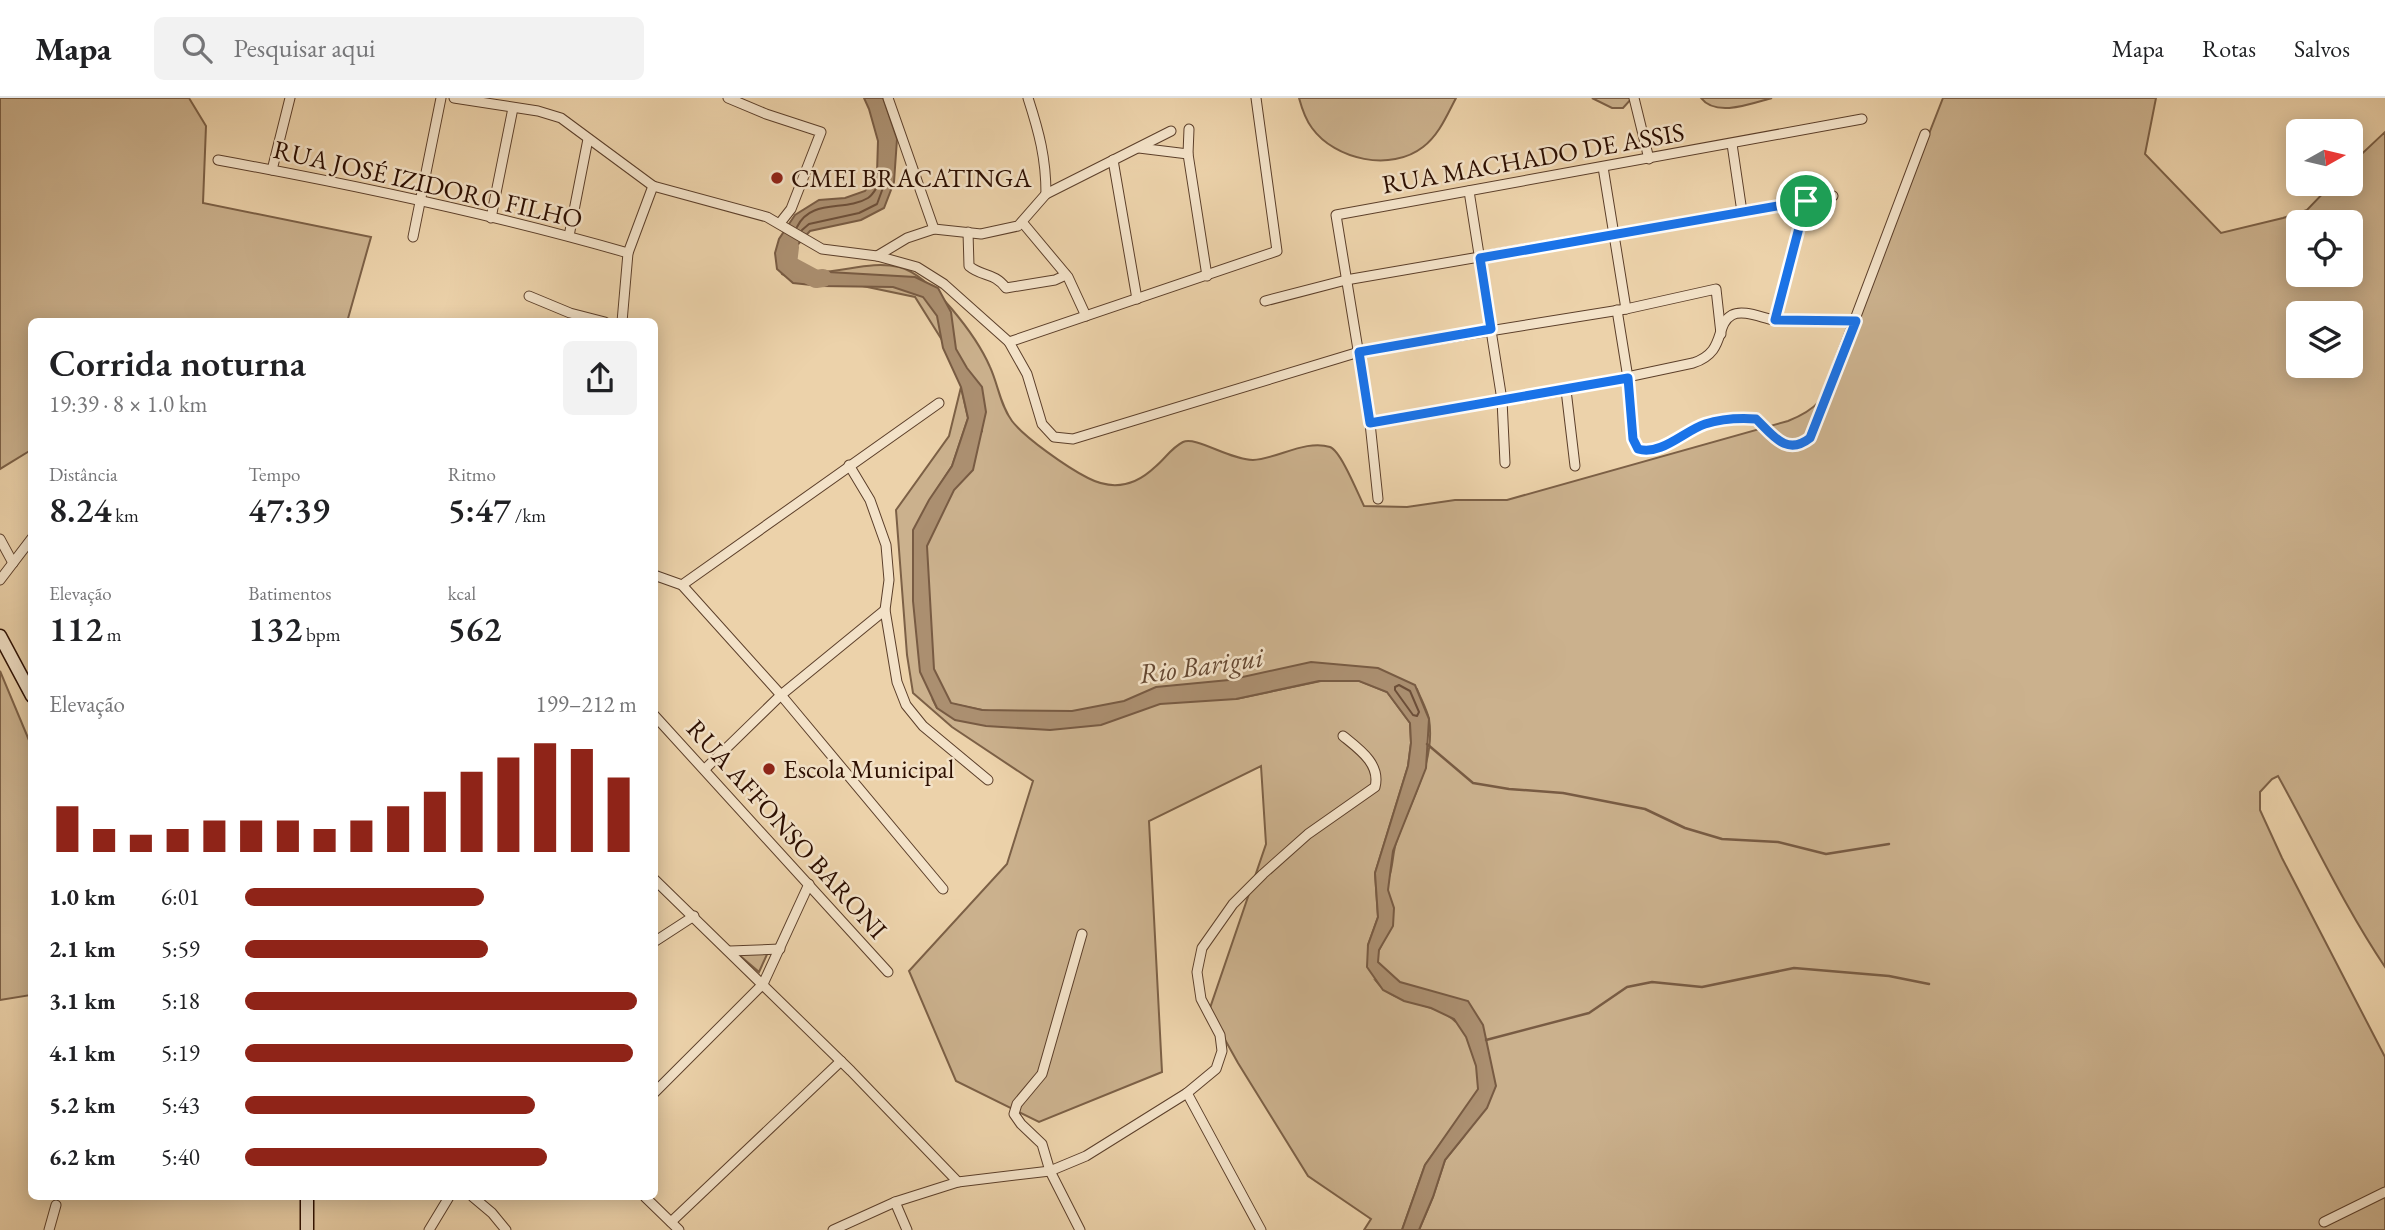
<!DOCTYPE html>
<html lang="pt">
<head>
<meta charset="utf-8">
<style>
  :root { --surface:#fff; --page:#f2f2f2; --text:#202124; --muted:#757577; --line:#e0e0e0; --accent:#8f2418 }
  body { margin:0; font-family:"EB Garamond",serif; background:var(--page); color:var(--text); height:100vh; display:flex; flex-direction:column; font-size:26px; white-space:nowrap }
  * { box-sizing:border-box; margin:0 }
  p { font-size:23px; color:var(--muted) }
  .icon { flex:none; width:38px; height:38px; fill:none; stroke:currentColor; stroke-width:2; stroke-linecap:round; stroke-linejoin:round }
  .map { position:relative; flex:1; overflow:hidden }
  .drawer { position:absolute; left:28px; top:220px; width:630px; height:882px; display:flex; flex-direction:column; background:var(--surface); border-radius:10px; box-shadow:0 4px 18px #0003 }
  .drawer>* { flex:none }
  .needle { width:46px; rotate:82deg }
  .fabs { position:absolute; left:2286px; top:21px; display:grid; gap:14px }
  .fabs a { display:grid; place-items:center; width:77px; height:77px; border-radius:10px; background:var(--surface); box-shadow:0 4px 18px #0003; font-size:35px }
  .pin { position:absolute; display:grid; place-items:center; width:60px; height:60px; color:#fff; margin:-30px; border:4px solid #fff; border-radius:50%; box-shadow:0 2px 7px #0007 }
  .round { display:grid; place-items:center; flex:none; width:74px; height:74px; border-radius:10px; background:var(--page) }
  .headline { display:flex; align-items:center; justify-content:space-between; height:119px; padding:0 21px }
  h1 { font-size:38px; font-weight:600; line-height:52px }
  .stats { display:grid; grid-template-columns:repeat(3,1fr); gap:10px; height:119px; padding:7px 21px }
  .stats div { display:grid; align-content:center }
  .stats b { font-size:35px; font-weight:600 }
  .stats small { font-size:19px; font-weight:400 }
  .stats p { font-size:19px }
  .chart { height:196px; padding:14px 21px }
  .chart p { display:flex; justify-content:space-between }
  .chart svg { width:100%; height:126px; margin-top:7px; stroke:var(--accent); stroke-width:6 }
  ul { padding:0 21px; list-style:none; font-size:23px }
  li { display:grid; grid-template-columns:112px 84px 1fr; align-items:center; height:52px }
  li i { height:18px; border-radius:9px; background:var(--accent) }
  header { display:flex; align-items:center; gap:42px; box-sizing:border-box; height:98px; padding:0 35px; background:var(--surface); border-bottom:2px solid var(--line) }
  header strong { font-size:33px }
  nav { display:flex; gap:38px; margin-inline-start:auto; font-size:24px }
  .search { width:490px; height:63px; background:var(--page); display:flex; align-items:center; gap:18px; box-sizing:border-box; padding:0 24px; border-radius:10px; color:var(--muted); font-size:26px }
  .map>svg:first-child { display:block }
</style>
</head>
<body>
<header>
<strong>Mapa</strong>
<div class="search"><svg class="icon" aria-label="search" viewBox="0 0 24 24"><circle cx="10" cy="10" r="6"/><path d="M15 15l6 6"/></svg>Pesquisar aqui</div>
<nav><a>Mapa</a><a>Rotas</a><a>Salvos</a></nav>
</header>
<div class="map">
<svg width="2385" height="1132" viewBox="0 0 2385 1132">
  <rect width="100%" height="100%" fill="#ecd2aa"/>
  <filter id="stains"><feTurbulence type="fractalNoise" baseFrequency=".00286" numOctaves="4"/><feColorMatrix values="0 0 0 0 .2 0 0 0 0 .09 0 0 0 0 .02 0 0 0 .5 -.17"/></filter>
  <radialGradient id="worn" r=".72"><stop offset=".6" stop-color="#630" stop-opacity="0"/><stop offset="1" stop-color="#630" stop-opacity=".3"/></radialGradient>
  <!-- green -->
  <g fill="#cbb18d" stroke="#7c6046" stroke-width="2" fill-rule="evenodd">
    <path d="M0,0H189L206,28L203,105L371,139L347,224H32L31,352L0,371Z"/>
    <path d="M1299,0H1456C1447,17 1439,37 1423,49C1391,74 1335,62 1312,30C1305,21 1302,11 1299,0Z"/>
    <path d="M1592,0H1632L1623,10H1612Z"/>
    <path d="M1701,0H1772C1753,5 1716,20 1701,0Z"/>
    <path d="M1943,0H2156L2145,56L2221,135L2283,120L2307,112L2332,86H2350V67L2385,34V869C2344,808 2313,741 2278,678L2272,681L2260,694V712L2282,760L2385,959V1132H1419L1433,1099L1445,1062L1465,1037L1475,998L1425,1067L1402,1132H1364L1371,1121L1308,1078L1238,965L1209,913L1266,746L1261,668L1149,723L1162,974L1039,1024L956,983L909,873L1007,766L1033,683L952,629L913,595L907,557L896,412L949,338L961,289L968,320L952,368L937,391L982,333L947,250L915,199L853,186L800,185L782,176L779,166C793,166 801,174 814,174C843,175 870,162 899,169C931,177 977,239 990,269C998,286 1000,307 1012,323C1025,340 1068,370 1088,380C1113,393 1135,388 1155,369C1165,361 1171,350 1183,344C1196,338 1230,362 1253,362C1277,361 1306,341 1330,349C1341,353 1358,396 1364,408L1407,409L1455,402H1507L1788,323C1818,311 1825,300 1837,271ZM2298,124H2350V177H2298ZM2298,215H2350V268H2298ZM1354,576L1417,591C1421,601 1427,612 1429,621C1436,665 1409,705 1396,745C1392,757 1393,777 1385,786L1382,846L1379,852L1368,847L1378,819L1375,775L1408,668L1411,645L1410,625L1387,594L1360,583H1319L1236,601ZM933,602L982,612L1073,623L937,610ZM1376,883L1453,916L1456,924C1434,902 1395,909 1376,883Z"/>
    <path d="M0,573L31,647V897L0,902Z"/>
    <path d="M769,852L759,874L738,856Z"/>
  </g>
  <!-- water -->
  <path fill="#ab8f70" stroke="#785b43" stroke-width="2" d="M864,0H883L897,41L894,84L884,110L861,122L810,133L792,153L794,172L915,179L938,190L951,214L956,251L967,270L982,289L986,314L973,372L954,392L927,448L934,571L951,605L982,612L1072,613L1124,603L1156,589L1229,582L1311,564L1378,570L1415,587L1429,621L1426,670L1393,753L1388,792L1394,810L1393,828L1379,852L1378,864L1400,884L1468,903L1483,927L1496,988L1487,1010L1445,1062L1433,1099L1419,1132H1402L1425,1067L1478,991L1476,968L1466,939L1454,921L1431,910L1404,903L1383,892L1367,869L1368,847L1378,819L1375,775L1408,668L1411,645L1410,625L1387,594L1359,583H1319L1236,601L1160,606L1101,627L1050,632L986,628L955,622L937,610L920,574L913,503V432L929,402L952,368L968,320L961,289L943,250L937,218L923,199L893,189L821,188L793,185L777,171L775,155L779,141L795,117L819,102L845,100L865,93L877,75L878,43L869,11Z"/>
  <g fill="none" stroke-linecap="round" stroke-linejoin="round">
    <!-- shore -->
    <g stroke="#6c4e38" stroke-width="2">
      <path d="M797,129C811,100 845,114 868,100C873,97 876,90 879,86L884,87L877,106L859,115L809,126L802,132"/>
      <path d="M1399,587L1410,593L1419,614L1417,618L1413,617L1395,592V589Z"/>
    </g>
    <!-- stream -->
    <g stroke="#785b43" stroke-width="2.5">
      <path d="M1427,646L1473,685L1509,691L1563,695L1645,711L1685,730L1722,741L1778,744L1826,756L1889,746"/>
      <path d="M1486,942L1589,915L1627,889L1652,884L1702,889L1794,870L1889,878L1929,886"/>
    </g>
    <!-- river -->
    <path stroke="#ab8f70" stroke-width="18" d="M790,149L788,166L816,181L823,180"/>
    <defs>
      <g id="minor">
        <path d="M454,0L538,13L561,20L653,88L767,119L822,151L877,158L917,169L944,186L1009,244L1027,276L1042,326L1054,339L1073,341L1359,254L1626,211L1716,191L1721,236"/>
        <path d="M728,0L766,16L821,34L791,111L780,125"/>
        <path d="M1028,0C1039,34 1046,60 1046,96"/>
        <path d="M1634,0L1649,61"/>
        <path d="M1189,31L1188,56L1207,178"/>
        <path d="M1732,46L1742,114"/>
        <path d="M1139,50L1188,56"/>
        <path d="M218,62C355,87 493,116 628,155"/>
        <path d="M1113,62L1137,201"/>
        <path d="M1603,69L1626,211"/>
        <path d="M272,72L290,0"/>
        <path d="M1469,93L1502,302L1505,365"/>
        <path d="M491,120L513,10"/>
        <path d="M1022,124L1068,179L1086,218"/>
        <path d="M934,131L981,136L1018,128L1046,96L1171,33"/>
        <path d="M968,134L969,168C982,179 994,174 1006,190L1055,182L1066,177"/>
        <path d="M569,138L588,41"/>
        <path d="M413,139L441,0"/>
        <path d="M877,158L907,140L934,131L888,0"/>
        <path d="M529,198L570,215L605,224"/>
        <path d="M1265,203L1346,182L1833,98"/>
        <path d="M1617,212L1628,280L1634,341L1638,351C1661,358 1684,333 1705,326C1721,321 1740,320 1756,321C1772,336 1786,359 1810,340L1925,36"/>
        <path d="M1775,222L1806,103"/>
        <path d="M622,224L628,155L653,88"/>
        <path d="M1009,244L1277,153L1256,0"/>
        <path d="M1566,292L1575,368"/>
        <path d="M1370,325L1566,292L1693,265C1727,254 1714,227 1732,217C1743,211 1762,220 1774,222C1801,225 1829,222 1856,223"/>
        <path d="M849,367L870,402L886,447L889,482L885,512L897,584L906,607L923,628L988,682"/>
        <path d="M1378,401L1370,325L1336,117L1862,21"/>
        <path d="M0,441L13,465"/>
        <path d="M654,477L682,487L781,597L943,791"/>
        <path d="M0,482L32,440"/>
        <path d="M682,487L939,305"/>
        <path d="M654,617L888,874"/>
        <path d="M705,671L781,597L885,512"/>
        <path d="M654,781L851,973L958,1084"/>
        <path d="M654,844L694,818"/>
        <path d="M730,853L780,851"/>
        <path d="M654,995L763,886L809,786"/>
        <path d="M1187,995L1261,1132"/>
        <path d="M473,1099L492,1115L506,1132"/>
        <path d="M645,1099L679,1132"/>
        <path d="M895,1104L907,1132"/>
        <path d="M671,1124L841,963"/>
        <path d="M2324,1124L2385,1094"/>
        <path d="M49,1132L56,1107"/>
        <path d="M429,1132L449,1099"/>
        <path d="M833,1132L895,1104L958,1084L1050,1073L1086,1058L1187,995L1216,971L1222,953L1220,937L1201,901L1197,874L1202,850L1233,806L1263,776L1308,736L1375,689C1381,666 1359,651 1343,638"/>
        <path d="M1080,1132L1050,1073L1042,1046L1021,1026L1014,1016L1017,1006L1042,976L1082,836"/>
      </g>
      <g id="secondary">
        <path d="M0,538L32,598"/>
        <path d="M307,1099V1132"/>
      </g>
    </defs>
    <!-- minor casing -->
    <use href="#minor" stroke="#5c3f2a" stroke-width="11"/>
    <!-- secondary casing -->
    <use href="#secondary" stroke="#2c0e00" stroke-width="15"/>
    <!-- minor -->
    <use href="#minor" stroke="#f3e2c8" stroke-width="9"/>
    <!-- secondary -->
    <use href="#secondary" stroke="#f3e2c8" stroke-width="12"/>
  </g>
  <g fill="none" stroke-linecap="round" stroke-linejoin="round">
    <defs>
      <path id="route" d="M1806,103L1775,222L1856,223L1810,340C1786,359 1772,336 1756,321C1741,320 1721,321 1705,326C1684,333 1661,358 1638,351L1633,341L1628,280L1370,325L1359,254L1491,231L1480,160Z"/>
    </defs>
    <!-- route casing -->
    <use href="#route" stroke="#fff" stroke-width="14"/>
    <!-- route -->
    <use href="#route" stroke="#1a73e8" stroke-width="9"/>
  </g>
  <!-- markers -->
  <g fill="#8f2418" stroke="#f3e2c8" stroke-width="2.5">
    <circle cx="777" cy="80" r="7"/>
    <circle cx="769" cy="671" r="7"/>
  </g>
  <g text-anchor="middle" dominant-baseline="central" stroke-width="5" stroke-linejoin="round" paint-order="stroke">
    <!-- street labels -->
    <g font-size="26" fill="#2c0e00" stroke="#f3e2c8">
      <text transform="translate(1533 60) rotate(-10)">RUA MACHADO DE ASSIS</text>
      <text transform="translate(428 86) rotate(13)">RUA JOSÉ IZIDORO FILHO</text>
      <text transform="translate(787 731) rotate(48)">RUA AFFONSO BARONI</text>
    </g>
    <!-- poi labels -->
    <g font-size="26" fill="#2c0e00" stroke="#f3e2c8" text-anchor="start">
      <text x="791" y="80">CMEI BRACATINGA</text>
      <text x="783" y="671">Escola Municipal</text>
    </g>
    <!-- water labels -->
    <g font-size="28" font-style="italic" fill="#654832" stroke="#f3e2c8">
      <text transform="translate(1201 567) rotate(-8)">Rio Barigui</text>
    </g>
  </g>
  <rect width="100%" height="100%" filter="url(#stains)"/>
  <rect width="100%" height="100%" fill="url(#worn)"/>
</svg>
<div class="fabs">
<a><svg class="needle" viewBox="-14 -14 28 28"><path d="M0-13l5 13h-10z" fill="#e53935"/><path d="M0 13l5-13h-10z" fill="#757577"/></svg></a>
<a><svg class="icon" aria-label="locate" viewBox="0 0 24 24"><circle cx="12" cy="12" r="6"/><path d="M12 2v4M12 18v4M2 12h4M18 12h4"/></svg></a>
<a><svg class="icon" aria-label="layers" viewBox="0 0 24 24"><path d="M12 4l9 5-9 5-9-5zM3 14l9 5 9-5"/></svg></a>
</div>
<div class="pin" style="left:1806px;top:103px;background:#1e9e55"><svg class="icon" aria-label="arrive" viewBox="0 0 24 24"><path d="M6 21V4h12l-3 4 3 4H6"/></svg></div>
<section class="drawer">
<div class="headline"><div><h1>Corrida noturna</h1><p>19:39 · 8 × 1.0 km</p></div><a class="round"><svg class="icon" aria-label="share" viewBox="0 0 24 24"><path d="M12 15V3M7 8l5-5 5 5M5 13v7h14v-7"/></svg></a></div>
<div class="stats">
<div><p>Distância</p><b>8.24<small> km</small></b></div>
<div><p>Tempo</p><b>47:39</b></div>
<div><p>Ritmo</p><b>5:47<small> /km</small></b></div>
</div>
<div class="stats">
<div><p>Elevação</p><b>112<small> m</small></b></div>
<div><p>Batimentos</p><b>132<small> bpm</small></b></div>
<div><p>kcal</p><b>562</b></div>
</div>
<div class="chart"><p><span>Elevação</span>199–212 m</p>
<svg viewBox="0 0 160 44" preserveAspectRatio="none"><path d="M5 44V28M15 44V36M25 44V38M35 44V36M45 44V33M55 44V33M65 44V33M75 44V36M85 44V33M95 44V28M105 44V23M115 44V16M125 44V11M135 44V6M145 44V8M155 44V18"/></svg>
</div>
<ul>
<li><b>1.0 km</b>6:01<i style="width:61%"></i></li>
<li><b>2.1 km</b>5:59<i style="width:62%"></i></li>
<li><b>3.1 km</b>5:18<i style="width:100%"></i></li>
<li><b>4.1 km</b>5:19<i style="width:99%"></i></li>
<li><b>5.2 km</b>5:43<i style="width:74%"></i></li>
<li><b>6.2 km</b>5:40<i style="width:77%"></i></li>
</ul>
</section>
</div>
</body>
</html>
